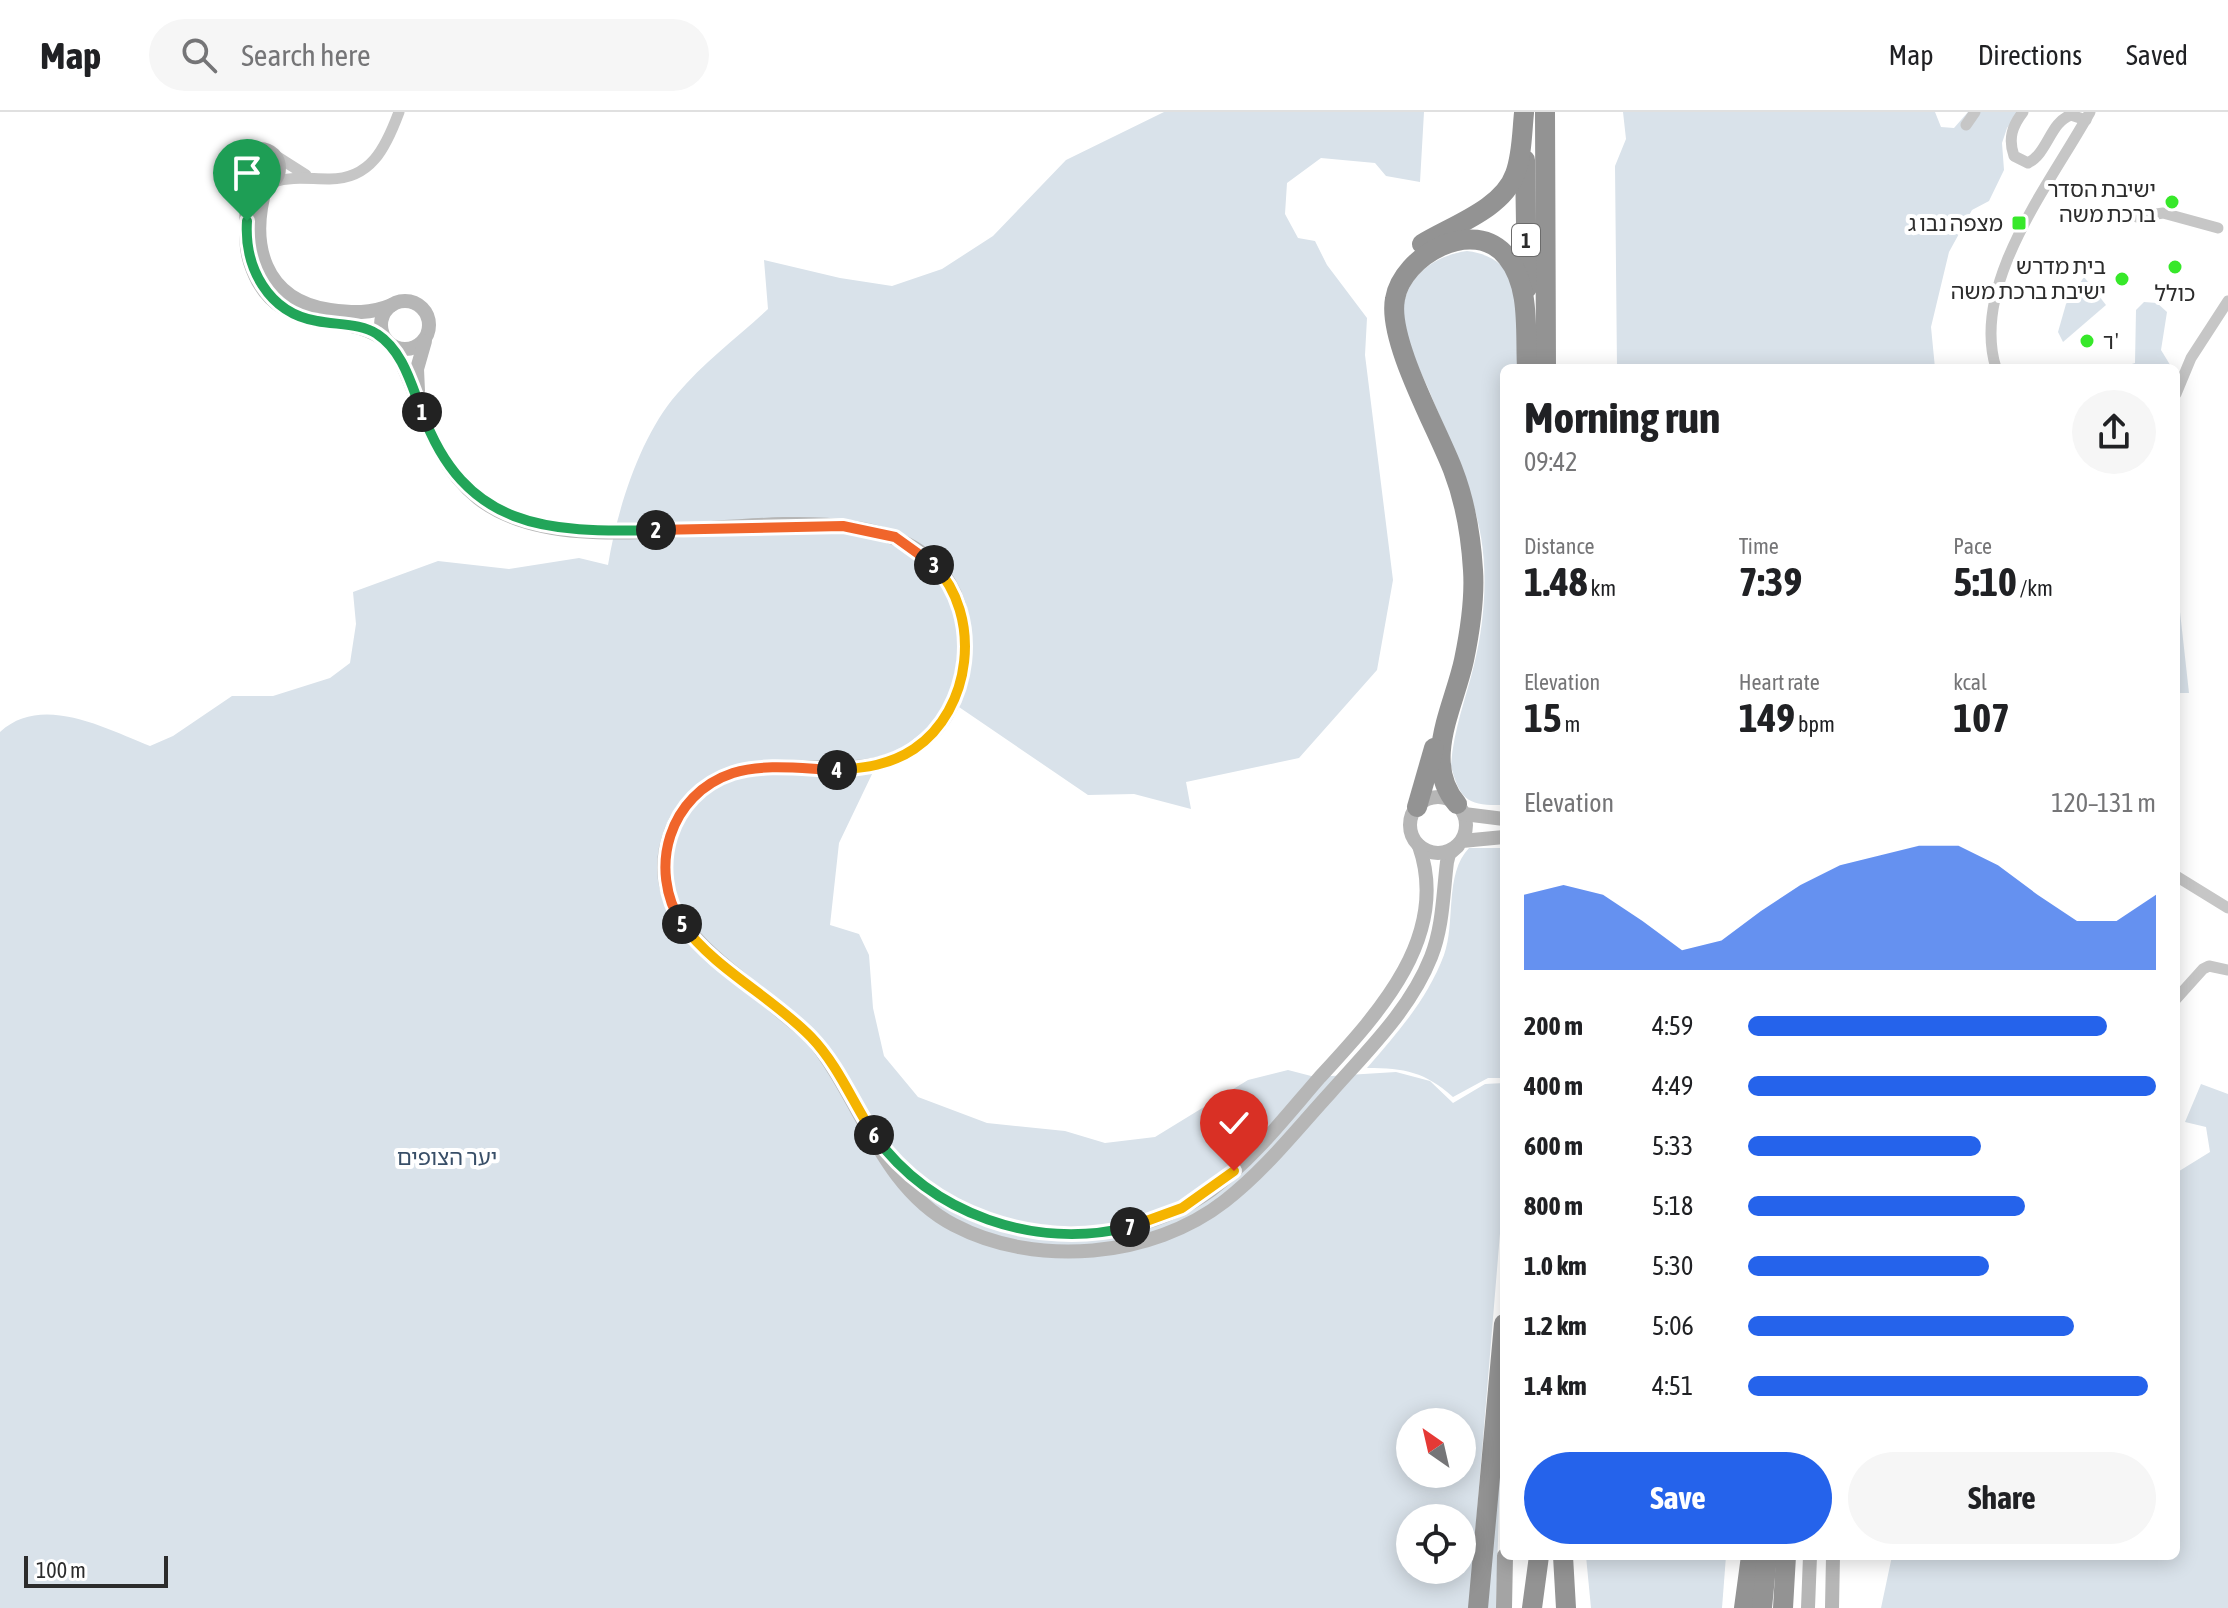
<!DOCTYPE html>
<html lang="en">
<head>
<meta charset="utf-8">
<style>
  :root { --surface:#fff; --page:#f6f6f6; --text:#202124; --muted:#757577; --line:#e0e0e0; --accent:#2563eb }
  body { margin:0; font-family:"Asap Condensed","Noto Sans Hebrew",sans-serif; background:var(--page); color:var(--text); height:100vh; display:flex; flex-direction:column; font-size:30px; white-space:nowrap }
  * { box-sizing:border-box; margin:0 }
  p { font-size:26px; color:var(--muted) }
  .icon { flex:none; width:44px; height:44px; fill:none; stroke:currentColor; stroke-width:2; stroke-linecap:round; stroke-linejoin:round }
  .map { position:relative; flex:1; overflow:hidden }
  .panel { position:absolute; left:1500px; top:252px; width:680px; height:1196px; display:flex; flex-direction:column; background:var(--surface); border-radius:12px; box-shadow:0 4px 20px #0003 }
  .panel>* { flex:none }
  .needle { width:52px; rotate:326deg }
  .fabs { position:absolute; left:1396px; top:1296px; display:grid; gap:16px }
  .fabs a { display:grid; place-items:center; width:80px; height:80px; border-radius:50%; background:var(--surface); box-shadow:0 4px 20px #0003; font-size:40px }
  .scale { position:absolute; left:24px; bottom:20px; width:144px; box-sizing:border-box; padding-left:8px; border:4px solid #2c2c2c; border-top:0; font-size:22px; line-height:28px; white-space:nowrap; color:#2c2c2c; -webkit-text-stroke:6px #fff; paint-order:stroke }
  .pin { position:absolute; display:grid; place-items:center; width:68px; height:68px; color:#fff; margin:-82px -34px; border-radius:50% 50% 50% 0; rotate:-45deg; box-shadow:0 0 8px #0007 }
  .pin .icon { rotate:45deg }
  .km { position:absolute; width:40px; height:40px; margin:-20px; border-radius:50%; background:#222; color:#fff; font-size:22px; line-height:40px; text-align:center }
  .round { display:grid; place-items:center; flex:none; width:84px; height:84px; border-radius:42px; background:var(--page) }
  .summary { display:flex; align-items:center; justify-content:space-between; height:136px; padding:0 24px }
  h1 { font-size:44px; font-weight:700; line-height:60px }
  .figures { display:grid; grid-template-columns:repeat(3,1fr); gap:12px; height:136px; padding:8px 24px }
  .figures div { display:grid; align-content:center }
  .figures b { font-size:40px; font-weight:700 }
  .figures small { font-size:22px; font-weight:400 }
  .figures p { font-size:22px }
  .chart { height:224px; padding:16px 24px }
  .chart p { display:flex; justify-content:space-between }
  .chart svg { width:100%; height:144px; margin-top:8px; fill:var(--accent); opacity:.7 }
  .cta { display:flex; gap:16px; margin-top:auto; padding:16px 24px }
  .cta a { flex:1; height:92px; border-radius:48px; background:var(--accent); color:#fff; font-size:32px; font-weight:700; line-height:92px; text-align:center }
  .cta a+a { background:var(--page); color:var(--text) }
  ul { padding:0 24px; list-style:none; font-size:26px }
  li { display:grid; grid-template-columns:128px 96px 1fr; align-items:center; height:60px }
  li i { height:20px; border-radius:10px; background:var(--accent) }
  header { display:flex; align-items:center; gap:48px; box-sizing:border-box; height:112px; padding:0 40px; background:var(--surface); border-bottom:2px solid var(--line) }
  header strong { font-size:38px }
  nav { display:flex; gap:44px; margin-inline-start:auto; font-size:28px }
  .search { width:560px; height:72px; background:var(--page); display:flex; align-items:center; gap:20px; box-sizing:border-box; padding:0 28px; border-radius:44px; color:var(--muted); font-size:30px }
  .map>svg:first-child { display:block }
</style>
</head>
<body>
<header>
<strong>Map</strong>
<div class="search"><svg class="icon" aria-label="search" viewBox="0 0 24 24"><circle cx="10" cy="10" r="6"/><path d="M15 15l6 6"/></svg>Search here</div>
<nav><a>Map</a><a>Directions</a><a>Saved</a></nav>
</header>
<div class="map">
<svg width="2228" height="1496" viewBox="0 0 2228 1496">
  <rect width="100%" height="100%" fill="#fff"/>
  <!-- green -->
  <g fill="#d9e2ea" fill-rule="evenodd">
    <path d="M1164,0H1424L1420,70L1386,64L1375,51L1321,46L1287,71L1285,102L1298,126L1315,129L1327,153L1367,206L1365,243L1393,468L1377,558L1299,646L1186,670L1191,697L1134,682L1088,683L956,593L873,660L839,731L830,813L859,822L869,843L873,896L884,944L918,985L987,1011L1065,1019L1105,1031L1155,1025L1248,968L1288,958L1315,965L1396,960L1430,969L1453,991L1485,972L1504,971V1073L1469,1496H0V620C42,581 106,617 150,634L173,624L232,584H273L330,566L350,551L356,512L353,480L438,449L509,457L579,446L608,453C617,398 640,324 677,282C703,251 738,225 768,197L764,148L840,166L892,174L942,157L993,124L1066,48ZM1410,1310H1462V1362H1410ZM1410,1406H1462V1458H1410Z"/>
    <path d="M1623,0H1935L1941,15L1954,16L1968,0H2020L2007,16L2002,31L2004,58L1989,89L1972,98L1949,140L1931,215L1935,256H1617L1615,54L1626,27Z"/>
    <path d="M1467,139C1531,147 1517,208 1518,256H1504V693C1469,694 1460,689 1451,654C1453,619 1466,586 1474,553C1484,513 1488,466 1481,425C1472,373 1448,325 1428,276C1418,253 1403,226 1403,201C1404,165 1435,143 1467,139Z"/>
    <path d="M2084,165L2106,193L2063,230L2058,220L2066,192Z"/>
    <path d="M2144,190L2157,191L2167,200L2161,238L2172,256H2119L2135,251L2136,198Z"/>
    <path d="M2176,464L2189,581H2176Z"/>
    <path d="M1469,736H1504V966H1488L1453,985C1425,960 1405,956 1367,956C1398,920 1427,888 1444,843C1456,811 1444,762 1469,736Z"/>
    <path d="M2201,972L2228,982V1496H1881L1892,1444H2176V1061L2210,1040L2206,1015L2185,1010Z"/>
    <path d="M1502,1289L1496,1496H1484Z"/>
    <path d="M1586,1444H1726L1722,1496H1591Z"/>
  </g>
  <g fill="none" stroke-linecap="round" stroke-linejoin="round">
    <!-- street -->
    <g stroke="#c6c6c6" stroke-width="11">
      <path d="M2023,0C2012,14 2008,27 2014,44L2028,51C2048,41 2050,10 2071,3L2086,8"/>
      <path d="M1966,13L1975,0"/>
      <path d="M273,42L306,63"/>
      <path d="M273,70C292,64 309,67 328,67C371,68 386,35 399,0"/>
      <path d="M2137,105L2163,101L2218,116"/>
      <path d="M1996,256C1970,172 2050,72 2090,0"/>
      <path d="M2176,282L2191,246L2228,189"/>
      <path d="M2176,764L2228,796"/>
      <path d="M2176,887L2203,857L2209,854L2228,858"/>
    </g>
    <!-- secondary -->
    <g stroke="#b6b6b6" stroke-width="14">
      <circle cx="260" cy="56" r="19"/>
      <path d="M242,64C252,92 241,122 250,150C275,229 342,194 387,230"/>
      <path d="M266,74C249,132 263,188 330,198C353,201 370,202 392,193"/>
      <circle cx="405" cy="213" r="24"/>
      <path d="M394,235C421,286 430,348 478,386C595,478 874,342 950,472C965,498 967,532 962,561C958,584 948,606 931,623C875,678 804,643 737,660C708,668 682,691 671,719C646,785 692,827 739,865C762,884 785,904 809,923C861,984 879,1074 954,1113C1036,1156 1152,1146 1225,1089C1265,1058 1296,1018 1330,981C1367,939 1410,898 1431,845C1443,815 1443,782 1447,750L1449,742L1458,734"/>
      <path d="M418,279L417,257L425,229"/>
      <circle cx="1438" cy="713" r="28"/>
      <path d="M1464,702L1504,707"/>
      <path d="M1462,729L1504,725"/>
      <path d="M895,1048C973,1133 1117,1146 1211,1078C1253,1047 1286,1004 1320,965C1377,903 1451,825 1419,734"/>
      <path d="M1808,1496L1810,1444"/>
      <path d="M1832,1496L1833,1444"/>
    </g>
    <!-- primary -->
    <path stroke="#a4a4a4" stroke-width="16" d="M1504,1496L1505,1444"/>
    <!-- highway -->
    <g stroke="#939393" stroke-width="20">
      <path d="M1545,0L1546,256"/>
      <path d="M1525,48L1527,176"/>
      <path d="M1422,132C1451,114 1503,97 1515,62C1522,44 1522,20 1524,1"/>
      <path d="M1457,692C1421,650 1454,595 1464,548C1470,519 1475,488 1473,458C1471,425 1465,389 1453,358C1437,316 1387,228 1395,187C1402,144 1474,103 1507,145C1531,174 1525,221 1527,256"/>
      <path d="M1417,695L1434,636"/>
      <path d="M1563,1444L1566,1496"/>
      <path d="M1478,1496L1504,1212"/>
      <path d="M1532,1496L1539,1444"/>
      <path d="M1744,1496L1751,1444"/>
      <path d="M1762,1496L1767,1444"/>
      <path d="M1783,1496L1786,1444"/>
    </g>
  </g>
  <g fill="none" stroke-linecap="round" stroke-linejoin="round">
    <defs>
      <path id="split-1" d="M247,109C244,155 268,201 317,209C336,213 361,211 377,222C403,239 411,272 422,300"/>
      <path id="split-2" d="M422,300C465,417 546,421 656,418"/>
      <path id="split-3" d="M656,418L843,414L895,425L934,453"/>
      <path id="split-4" d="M837,658C865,656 890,653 914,637C972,598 983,504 934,453"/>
      <path id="split-5" d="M682,812C647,757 669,682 733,661C765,651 804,657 837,658"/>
      <path id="split-6" d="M682,812C716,858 771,884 811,925C838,953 853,991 874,1023"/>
      <path id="split-7" d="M874,1023C932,1103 1035,1138 1130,1115"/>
      <path id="split-8" d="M1130,1115L1182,1096L1234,1059"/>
    </defs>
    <!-- split-1 casing -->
    <use href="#split-1" stroke="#fff" stroke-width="16"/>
    <!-- split-2 casing -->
    <use href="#split-2" stroke="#fff" stroke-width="16"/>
    <!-- split-3 casing -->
    <use href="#split-3" stroke="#fff" stroke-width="16"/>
    <!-- split-4 casing -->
    <use href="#split-4" stroke="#fff" stroke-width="16"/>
    <!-- split-5 casing -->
    <use href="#split-5" stroke="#fff" stroke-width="16"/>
    <!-- split-6 casing -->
    <use href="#split-6" stroke="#fff" stroke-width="16"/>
    <!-- split-7 casing -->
    <use href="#split-7" stroke="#fff" stroke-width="16"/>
    <!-- split-8 casing -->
    <use href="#split-8" stroke="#fff" stroke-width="16"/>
    <!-- split-1 -->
    <use href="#split-1" stroke="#22a559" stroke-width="10"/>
    <!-- split-2 -->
    <use href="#split-2" stroke="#22a559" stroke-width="10"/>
    <!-- split-3 -->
    <use href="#split-3" stroke="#f0652b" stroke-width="10"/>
    <!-- split-4 -->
    <use href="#split-4" stroke="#f5b400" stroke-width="10"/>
    <!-- split-5 -->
    <use href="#split-5" stroke="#f0652b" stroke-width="10"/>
    <!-- split-6 -->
    <use href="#split-6" stroke="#f5b400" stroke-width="10"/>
    <!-- split-7 -->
    <use href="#split-7" stroke="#22a559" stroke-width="10"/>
    <!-- split-8 -->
    <use href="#split-8" stroke="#f5b400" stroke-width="10"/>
  </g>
  <!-- markers -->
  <g fill="#37e82a" stroke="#fff" stroke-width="3">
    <circle cx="2172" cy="90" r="8"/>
    <rect x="2011" y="103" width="16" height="16" rx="4"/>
    <circle cx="2175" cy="155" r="8"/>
    <circle cx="2122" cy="167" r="8"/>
    <circle cx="2087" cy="229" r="8"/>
  </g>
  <g text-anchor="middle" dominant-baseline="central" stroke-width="8" stroke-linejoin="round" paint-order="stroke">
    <!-- shield labels -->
    <rect fill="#fff" stroke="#6b6b6b" stroke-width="2" x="1512" y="112" width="28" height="32" rx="6"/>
    <g font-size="20" font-weight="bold" fill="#2c2c2c">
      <text x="1526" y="128">1</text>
    </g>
    <!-- poi labels -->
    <g font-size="22" fill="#2c2c2c" stroke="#fff" text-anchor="end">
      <text x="2156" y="77">ישיבת הסדר<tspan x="2156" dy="25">ברכת משה</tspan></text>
      <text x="2003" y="111">מצפה נבו ג</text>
      <text x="2106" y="154">בית מדרש<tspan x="2106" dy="25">ישיבת ברכת משה</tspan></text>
      <text x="2175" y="181" text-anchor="middle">כולל</text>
      <text x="2103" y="229" text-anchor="start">ד'</text>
    </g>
    <!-- park labels -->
    <g font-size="22" fill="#394f68" stroke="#fff">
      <text x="447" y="1045">יער הצופים</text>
    </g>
  </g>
</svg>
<div class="fabs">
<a><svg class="needle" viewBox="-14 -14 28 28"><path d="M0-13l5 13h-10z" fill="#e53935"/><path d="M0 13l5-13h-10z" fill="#757577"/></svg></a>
<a><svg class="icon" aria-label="locate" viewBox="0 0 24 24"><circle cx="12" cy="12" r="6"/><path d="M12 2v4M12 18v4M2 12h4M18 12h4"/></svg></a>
</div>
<div class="scale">100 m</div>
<div class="pin" style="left:247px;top:109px;background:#1e9e55"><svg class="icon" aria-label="arrive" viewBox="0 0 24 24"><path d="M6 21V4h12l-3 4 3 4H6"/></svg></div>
<div class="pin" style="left:1234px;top:1059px;background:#d93025"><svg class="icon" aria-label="check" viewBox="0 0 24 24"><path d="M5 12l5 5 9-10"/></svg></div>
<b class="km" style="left:422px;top:300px">1</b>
<b class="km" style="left:656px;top:418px">2</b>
<b class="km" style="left:934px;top:453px">3</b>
<b class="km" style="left:837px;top:658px">4</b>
<b class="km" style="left:682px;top:812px">5</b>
<b class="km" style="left:874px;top:1023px">6</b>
<b class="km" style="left:1130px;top:1115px">7</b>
<section class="panel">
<div class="summary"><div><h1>Morning run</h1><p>09:42</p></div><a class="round"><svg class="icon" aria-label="share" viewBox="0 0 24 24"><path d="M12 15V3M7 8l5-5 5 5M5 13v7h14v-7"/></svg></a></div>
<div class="figures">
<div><p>Distance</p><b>1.48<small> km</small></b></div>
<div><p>Time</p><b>7:39</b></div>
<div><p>Pace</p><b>5:10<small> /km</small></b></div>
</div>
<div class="figures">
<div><p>Elevation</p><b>15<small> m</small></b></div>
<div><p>Heart rate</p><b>149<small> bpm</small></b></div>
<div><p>kcal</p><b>107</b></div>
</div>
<div class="chart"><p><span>Elevation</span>120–131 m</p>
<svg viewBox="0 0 160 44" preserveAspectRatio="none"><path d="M0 44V21L10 18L20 21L30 29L40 38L50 35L60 26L70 18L80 12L90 9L100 6L110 6L120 12L130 21L140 29L150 29L160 21V44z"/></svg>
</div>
<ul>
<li><b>200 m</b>4:59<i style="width:88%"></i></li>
<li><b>400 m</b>4:49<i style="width:100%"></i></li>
<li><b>600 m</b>5:33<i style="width:57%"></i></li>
<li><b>800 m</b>5:18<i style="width:68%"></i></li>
<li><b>1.0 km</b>5:30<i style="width:59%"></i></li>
<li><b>1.2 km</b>5:06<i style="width:80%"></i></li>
<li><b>1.4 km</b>4:51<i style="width:98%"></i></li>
</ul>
<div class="cta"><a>Save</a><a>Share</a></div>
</section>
</div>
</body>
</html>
